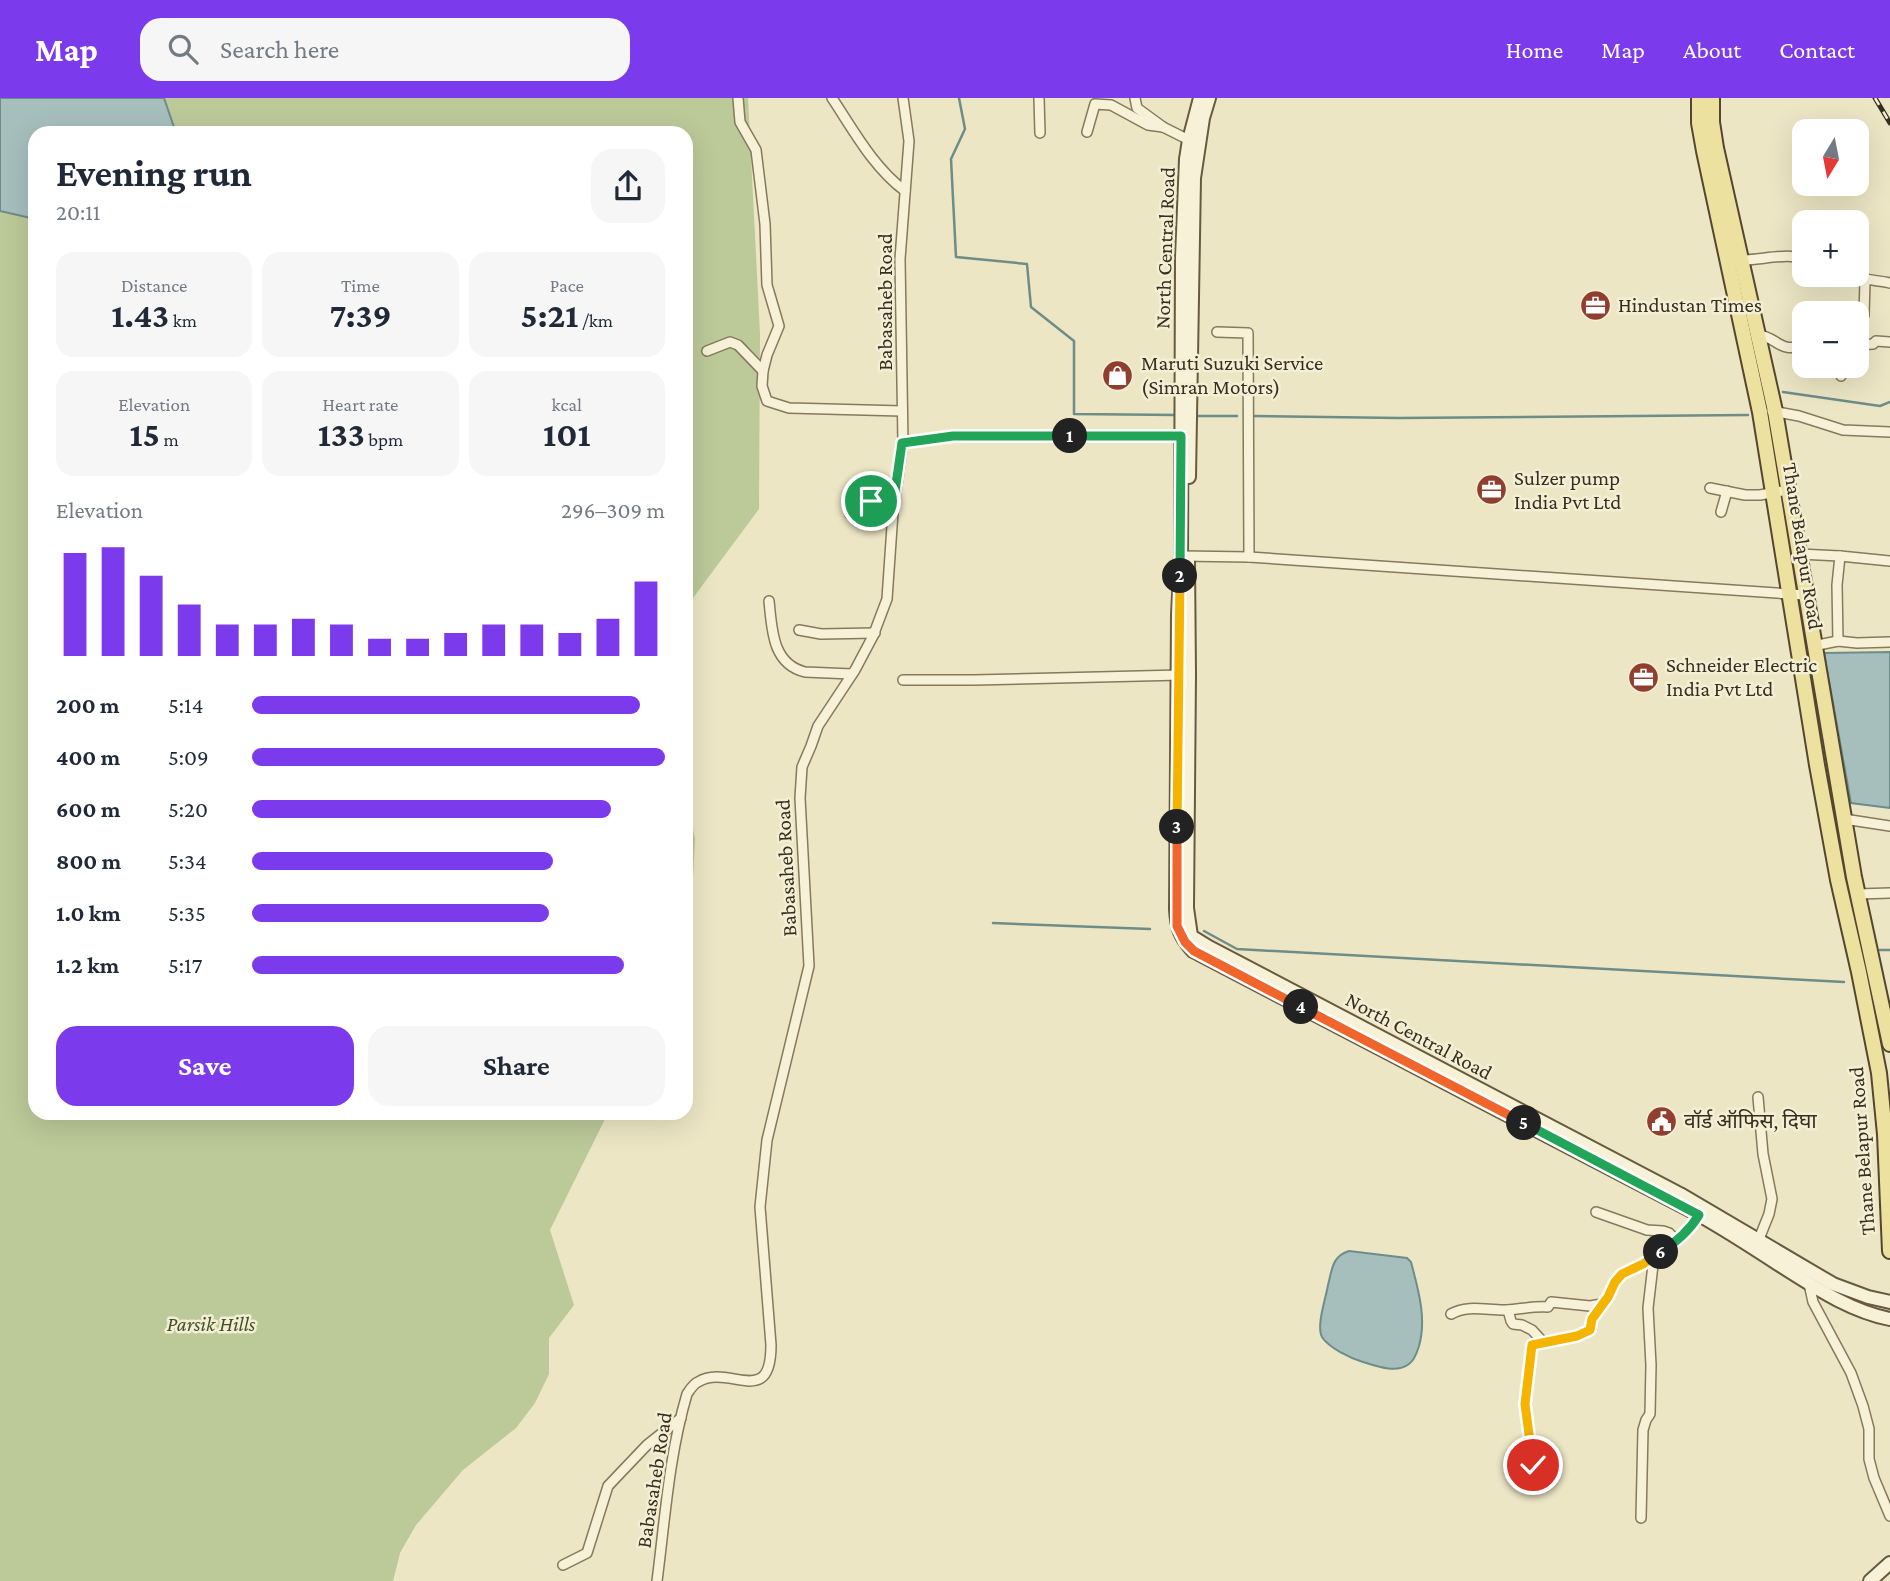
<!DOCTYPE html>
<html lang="en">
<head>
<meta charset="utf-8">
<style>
  :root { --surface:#fff; --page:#f6f6f7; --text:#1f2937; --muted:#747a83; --accent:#7c3aed }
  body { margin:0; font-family:"Crimson Pro","Noto Sans Devanagari",serif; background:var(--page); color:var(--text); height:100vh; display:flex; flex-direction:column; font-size:26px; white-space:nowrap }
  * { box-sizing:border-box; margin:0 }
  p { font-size:23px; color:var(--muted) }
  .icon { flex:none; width:38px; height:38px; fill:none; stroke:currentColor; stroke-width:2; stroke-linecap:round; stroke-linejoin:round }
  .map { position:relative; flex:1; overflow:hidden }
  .sheet { position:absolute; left:28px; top:28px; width:665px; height:994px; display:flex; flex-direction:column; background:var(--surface); border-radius:21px; box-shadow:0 7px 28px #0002 }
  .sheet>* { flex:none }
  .needle { width:46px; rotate:190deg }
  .fabs { position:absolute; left:1792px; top:21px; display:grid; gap:14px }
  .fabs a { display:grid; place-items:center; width:77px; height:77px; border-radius:14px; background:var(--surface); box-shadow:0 7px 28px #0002; font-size:35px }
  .pin { position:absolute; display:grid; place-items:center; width:60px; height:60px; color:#fff; margin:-30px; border:4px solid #fff; border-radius:50%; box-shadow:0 2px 7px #0007 }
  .km { position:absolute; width:35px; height:35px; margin:-18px; border-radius:50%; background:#222; color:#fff; font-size:19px; line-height:35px; text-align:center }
  .round { display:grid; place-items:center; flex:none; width:74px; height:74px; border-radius:21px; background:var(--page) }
  .summary { display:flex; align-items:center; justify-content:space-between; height:119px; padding:0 28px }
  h1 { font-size:38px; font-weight:700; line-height:52px }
  .stats { display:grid; grid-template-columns:repeat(3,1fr); gap:10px; height:119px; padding:7px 28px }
  .stats div { display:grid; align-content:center; border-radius:18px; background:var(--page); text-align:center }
  .stats b { font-size:35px; font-weight:700 }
  .stats small { font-size:19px; font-weight:400 }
  .stats p { font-size:19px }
  .chart { height:196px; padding:14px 28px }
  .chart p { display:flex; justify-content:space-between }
  .chart svg { width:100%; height:126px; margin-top:7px; stroke:var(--accent); stroke-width:6 }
  .button { display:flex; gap:14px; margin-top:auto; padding:14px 28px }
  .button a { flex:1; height:80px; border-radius:21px; background:var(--accent); color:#fff; font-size:28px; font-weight:700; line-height:80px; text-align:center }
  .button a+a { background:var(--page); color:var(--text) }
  ul { padding:0 28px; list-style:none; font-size:23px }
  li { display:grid; grid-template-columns:112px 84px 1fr; align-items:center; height:52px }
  li i { height:18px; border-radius:9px; background:var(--accent) }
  header { display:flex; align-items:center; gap:42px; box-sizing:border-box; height:98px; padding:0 35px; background:var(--accent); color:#fff }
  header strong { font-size:33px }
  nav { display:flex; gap:38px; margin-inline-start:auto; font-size:24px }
  .search { width:490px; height:63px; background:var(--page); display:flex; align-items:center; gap:18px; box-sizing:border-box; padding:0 24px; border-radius:21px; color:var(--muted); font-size:26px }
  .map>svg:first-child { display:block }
</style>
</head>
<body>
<header>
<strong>Map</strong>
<div class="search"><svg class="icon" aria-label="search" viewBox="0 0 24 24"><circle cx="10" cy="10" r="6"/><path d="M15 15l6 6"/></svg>Search here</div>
<nav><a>Home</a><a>Map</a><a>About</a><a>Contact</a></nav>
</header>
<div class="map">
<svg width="1890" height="1483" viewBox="0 0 1890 1483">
  <rect width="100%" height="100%" fill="#ece6c5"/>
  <!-- green -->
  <g fill="#bcc999">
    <path d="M0,0H748L760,236L759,411L690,504L686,693V35H35V1015H608L550,1132L574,1207L549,1240V1276L535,1305L516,1330L463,1372L416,1427L400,1455L393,1483H0Z"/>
    <path d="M686,699L695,741L689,857L686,864Z"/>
  </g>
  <!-- water -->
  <g fill="#a6bfbc" stroke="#6d8d8a" stroke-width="2">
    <path d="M0,0H164L176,35H35V121L0,113Z"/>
    <path d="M1890,554V710L1851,705L1824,555Z"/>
    <path d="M1349,1153L1407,1160L1411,1164C1418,1191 1427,1220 1419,1248C1417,1254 1415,1262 1409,1266C1396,1276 1376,1268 1363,1264C1350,1260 1329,1250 1322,1239C1316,1228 1326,1200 1328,1187C1332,1172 1332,1158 1349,1153Z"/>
  </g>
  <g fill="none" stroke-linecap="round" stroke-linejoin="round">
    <!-- stream -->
    <g stroke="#6d8d8a" stroke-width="2.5">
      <path d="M959,0L965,31L951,61L956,159L1027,166L1031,209L1074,243V316L1176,317"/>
      <path d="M1783,294L1880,308L1890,304"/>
      <path d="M1198,318H1237"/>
      <path d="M1253,318L1399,320L1748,317"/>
      <path d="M993,825L1150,831"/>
      <path d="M1204,833L1237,851L1844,884"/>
      <path d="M1880,852H1890"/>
    </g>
    <defs>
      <g id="street">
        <path d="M738,0L740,24L756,52L765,126L767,187L779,228L767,257L763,273L762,288L767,303L789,310L902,313"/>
        <path d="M832,0C854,33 873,69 905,93"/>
        <path d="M1039,0L1040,35"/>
        <path d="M1135,0L1137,10L1163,29L1189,42"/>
        <path d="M1087,34L1095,6L1111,7L1148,27L1163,29"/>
        <path d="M1736,162C1760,163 1779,155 1804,160"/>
        <path d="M1854,177C1866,183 1877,182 1890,185"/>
        <path d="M1857,232L1864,217L1865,183"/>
        <path d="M1217,234L1248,235L1249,459"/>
        <path d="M1758,237C1778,239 1779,256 1804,247"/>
        <path d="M1857,247L1873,246L1876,243L1890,244"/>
        <path d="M707,253L730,244L738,247L763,273"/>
        <path d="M1841,278L1845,268"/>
        <path d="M1772,313L1799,318L1843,332L1890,334"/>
        <path d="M903,345L953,338H1185"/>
        <path d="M1710,390L1745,397H1760L1788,392"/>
        <path d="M868,414H893"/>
        <path d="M1721,414L1727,393"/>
        <path d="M850,416L852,408L863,409L864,402L871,403V399L895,400"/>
        <path d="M1799,456L1840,458L1890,463"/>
        <path d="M1182,458L1249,459L1805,497"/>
        <path d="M769,503C772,531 772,566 805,574L852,576"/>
        <path d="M799,532L821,536L875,535"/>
        <path d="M1838,543L1837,487L1840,458"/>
        <path d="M1813,548L1838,543L1857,545L1890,544"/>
        <path d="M903,582H974L1181,577"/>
        <path d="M1844,721L1890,728"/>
        <path d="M1858,796L1890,795"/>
        <path d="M1596,1114L1647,1132L1663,1133L1669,1135L1677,1143"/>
        <path d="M1757,1146L1769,1116L1772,1101L1763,1056L1758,999"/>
        <path d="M1809,1186L1813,1204L1851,1275L1863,1308L1869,1331V1361L1874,1380L1890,1418"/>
        <path d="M1508,1212L1511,1223L1513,1226L1522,1227L1532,1232L1544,1245"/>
        <path d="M1451,1216C1468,1206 1489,1213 1507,1212C1521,1211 1534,1208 1548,1209L1551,1204L1590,1208L1602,1206"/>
        <path d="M1533,1367L1525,1306L1532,1247L1577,1238L1590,1232L1592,1221L1608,1199L1615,1184L1622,1176L1643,1166L1677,1143L1691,1129L1700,1114"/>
        <path d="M1641,1420L1643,1332L1646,1322L1650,1316L1651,1267L1648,1210L1653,1167L1648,1163"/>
        <path d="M563,1467L587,1455L608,1388L647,1347L681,1320"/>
        <path d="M657,1483C665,1421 669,1357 687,1296C690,1292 693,1286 698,1284C729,1265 771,1312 771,1247L760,1109L767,1042L809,868L800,700L802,669L811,648L818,628L855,572L873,538L887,501L893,414L903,345L900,161L909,43L903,0"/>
      </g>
      <g id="secondary">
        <path d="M1200,0L1189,42L1186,61L1182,159L1181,458L1178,517L1176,811C1177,830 1180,839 1193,853L1699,1117C1726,1132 1752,1149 1778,1166C1813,1188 1849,1213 1890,1221"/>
        <path d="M1189,379L1194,80L1203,20L1209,0"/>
        <path d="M1188,463L1189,577L1187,810L1191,838L1209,849L1680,1096L1833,1186L1868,1199L1890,1204"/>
        <path d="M1870,1483L1890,1465"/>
      </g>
      <g id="primary">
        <path d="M1699,0V25L1704,53L1760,314L1817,667L1838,782L1859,874L1879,975L1885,1036L1890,1153"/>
        <path d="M1712,0V24L1716,50L1775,313L1854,779L1890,946"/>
      </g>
    </defs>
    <!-- street casing -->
    <use href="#street" stroke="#86795c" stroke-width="12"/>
    <!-- secondary casing -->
    <use href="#secondary" stroke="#675a3f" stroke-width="16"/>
    <!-- primary casing -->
    <use href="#primary" stroke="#544630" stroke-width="18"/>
    <!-- street -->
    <use href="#street" stroke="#f7f2d7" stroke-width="9"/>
    <!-- secondary -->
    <use href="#secondary" stroke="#f7f2d7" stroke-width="12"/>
    <!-- primary -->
    <use href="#primary" stroke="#ede19f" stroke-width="14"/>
    <defs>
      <path id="rail" d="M1875,0L1890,25"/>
    </defs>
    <!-- rail casing -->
    <use href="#rail" stroke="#362e1f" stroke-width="5"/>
    <!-- rail -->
    <use href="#rail" stroke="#f4efd4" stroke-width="2.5" stroke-dasharray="8" stroke-linecap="butt"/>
  </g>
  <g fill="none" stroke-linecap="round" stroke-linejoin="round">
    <defs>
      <path id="split-1" d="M871,403V399L894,400L902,345L953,338H1070"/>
      <path id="split-2" d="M1070,338H1181L1180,478"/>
      <path id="split-3" d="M1177,729L1180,478"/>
      <path id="split-4" d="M1177,729V828L1185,844L1194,853L1301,909"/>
      <path id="split-5" d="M1301,909L1524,1025"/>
      <path id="split-6" d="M1524,1025L1699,1117C1689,1133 1677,1143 1661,1154"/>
      <path id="split-7" d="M1533,1367L1525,1306L1532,1247L1577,1238L1590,1232L1592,1221L1608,1199L1615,1184L1622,1176L1643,1166L1661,1154"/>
    </defs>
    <!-- split-1 casing -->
    <use href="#split-1" stroke="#fff" stroke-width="14"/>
    <!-- split-2 casing -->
    <use href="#split-2" stroke="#fff" stroke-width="14"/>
    <!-- split-3 casing -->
    <use href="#split-3" stroke="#fff" stroke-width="14"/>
    <!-- split-4 casing -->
    <use href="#split-4" stroke="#fff" stroke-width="14"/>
    <!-- split-5 casing -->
    <use href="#split-5" stroke="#fff" stroke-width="14"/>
    <!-- split-6 casing -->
    <use href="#split-6" stroke="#fff" stroke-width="14"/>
    <!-- split-7 casing -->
    <use href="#split-7" stroke="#fff" stroke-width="14"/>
    <!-- split-1 -->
    <use href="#split-1" stroke="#22a559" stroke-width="9"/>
    <!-- split-2 -->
    <use href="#split-2" stroke="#22a559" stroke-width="9"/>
    <!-- split-3 -->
    <use href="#split-3" stroke="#f5b400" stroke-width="9"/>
    <!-- split-4 -->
    <use href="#split-4" stroke="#f0652b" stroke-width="9"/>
    <!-- split-5 -->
    <use href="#split-5" stroke="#f0652b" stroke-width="9"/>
    <!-- split-6 -->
    <use href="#split-6" stroke="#22a559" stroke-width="9"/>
    <!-- split-7 -->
    <use href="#split-7" stroke="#f5b400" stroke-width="9"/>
  </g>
  <!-- icons -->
  <defs>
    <symbol id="office-disc" viewBox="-11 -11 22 22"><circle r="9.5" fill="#913e2f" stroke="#f4efd4"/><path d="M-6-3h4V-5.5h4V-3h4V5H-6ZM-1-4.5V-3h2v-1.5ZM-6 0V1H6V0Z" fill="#fff"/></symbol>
    <symbol id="shop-disc" viewBox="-11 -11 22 22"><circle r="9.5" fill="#913e2f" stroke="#f4efd4"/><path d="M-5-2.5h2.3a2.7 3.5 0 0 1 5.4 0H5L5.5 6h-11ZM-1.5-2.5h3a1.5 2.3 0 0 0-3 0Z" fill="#fff"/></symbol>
    <symbol id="civic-disc" viewBox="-11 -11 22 22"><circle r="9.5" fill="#913e2f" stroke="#f4efd4"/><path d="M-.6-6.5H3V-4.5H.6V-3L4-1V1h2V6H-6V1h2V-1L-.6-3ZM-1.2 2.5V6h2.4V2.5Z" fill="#fff"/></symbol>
  </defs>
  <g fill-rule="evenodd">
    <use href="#office-disc" x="1578" y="190" width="35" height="35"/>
    <use href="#shop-disc" x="1100" y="260" width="35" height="35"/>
    <use href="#office-disc" x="1474" y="374" width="35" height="35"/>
    <use href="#office-disc" x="1626" y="562" width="35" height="35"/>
    <use href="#civic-disc" x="1644" y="1006" width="35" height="35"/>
  </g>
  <g text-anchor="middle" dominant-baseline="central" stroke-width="5" stroke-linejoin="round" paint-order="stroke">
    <!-- street labels -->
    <g font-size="21" fill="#362e1f" stroke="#f4efd4">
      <text transform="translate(1165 150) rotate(-88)">North Central Road</text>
      <text transform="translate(885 204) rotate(-90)">Babasaheb Road</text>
      <text transform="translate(1803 448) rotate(81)">Thane Belapur Road</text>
      <text transform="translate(786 770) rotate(-93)">Babasaheb Road</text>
      <text transform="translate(1419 938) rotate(28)">North Central Road</text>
      <text transform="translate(1862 1053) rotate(-94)">Thane Belapur Road</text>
      <text transform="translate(654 1382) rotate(-81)">Babasaheb Road</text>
    </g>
    <!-- poi labels -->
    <g font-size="21" fill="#362e1f" stroke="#f4efd4" text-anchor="start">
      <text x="1618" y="207">Hindustan Times</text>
      <text x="1141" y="265">Maruti Suzuki Service<tspan x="1141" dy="24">(Simran Motors)</tspan></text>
      <text x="1514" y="380">Sulzer pump<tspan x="1514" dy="24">India Pvt Ltd</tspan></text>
      <text x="1666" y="567">Schneider Electric<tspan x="1666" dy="24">India Pvt Ltd</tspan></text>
      <text x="1684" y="1023">वॉर्ड ऑफिस, दिघा</text>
    </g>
    <!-- park labels -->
    <g font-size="21" font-style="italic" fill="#405227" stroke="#f4efd4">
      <text x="211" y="1226">Parsik Hills</text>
    </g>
  </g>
</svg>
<div class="fabs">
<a><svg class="needle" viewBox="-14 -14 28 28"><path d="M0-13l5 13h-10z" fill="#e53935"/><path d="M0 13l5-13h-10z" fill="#747a83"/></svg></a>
<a>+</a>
<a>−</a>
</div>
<div class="pin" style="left:871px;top:403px;background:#1e9e55"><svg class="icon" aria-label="arrive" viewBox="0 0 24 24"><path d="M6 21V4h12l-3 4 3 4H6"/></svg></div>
<div class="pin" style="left:1533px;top:1367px;background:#d93025"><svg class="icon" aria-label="check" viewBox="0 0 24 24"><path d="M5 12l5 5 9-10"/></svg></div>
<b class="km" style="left:1070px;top:338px">1</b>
<b class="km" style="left:1180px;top:478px">2</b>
<b class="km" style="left:1177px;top:729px">3</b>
<b class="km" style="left:1301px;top:909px">4</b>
<b class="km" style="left:1524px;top:1025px">5</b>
<b class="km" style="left:1661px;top:1154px">6</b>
<section class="sheet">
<div class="summary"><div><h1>Evening run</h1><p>20:11</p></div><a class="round"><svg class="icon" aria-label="share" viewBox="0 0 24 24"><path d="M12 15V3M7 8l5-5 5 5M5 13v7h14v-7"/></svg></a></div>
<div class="stats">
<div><p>Distance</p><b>1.43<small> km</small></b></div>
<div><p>Time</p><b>7:39</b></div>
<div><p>Pace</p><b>5:21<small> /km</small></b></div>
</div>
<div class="stats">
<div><p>Elevation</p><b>15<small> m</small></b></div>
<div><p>Heart rate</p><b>133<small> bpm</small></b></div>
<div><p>kcal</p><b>101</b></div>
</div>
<div class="chart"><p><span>Elevation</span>296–309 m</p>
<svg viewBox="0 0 160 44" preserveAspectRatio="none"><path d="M5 44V8M15 44V6M25 44V16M35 44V26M45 44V33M55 44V33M65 44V31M75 44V33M85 44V38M95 44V38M105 44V36M115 44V33M125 44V33M135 44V36M145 44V31M155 44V18"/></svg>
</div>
<ul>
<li><b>200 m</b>5:14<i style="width:94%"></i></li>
<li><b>400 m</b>5:09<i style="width:100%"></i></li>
<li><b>600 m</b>5:20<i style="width:87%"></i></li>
<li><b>800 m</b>5:34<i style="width:73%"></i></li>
<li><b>1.0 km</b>5:35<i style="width:72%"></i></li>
<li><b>1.2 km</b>5:17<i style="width:90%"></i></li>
</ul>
<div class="button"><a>Save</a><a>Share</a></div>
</section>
</div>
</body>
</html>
